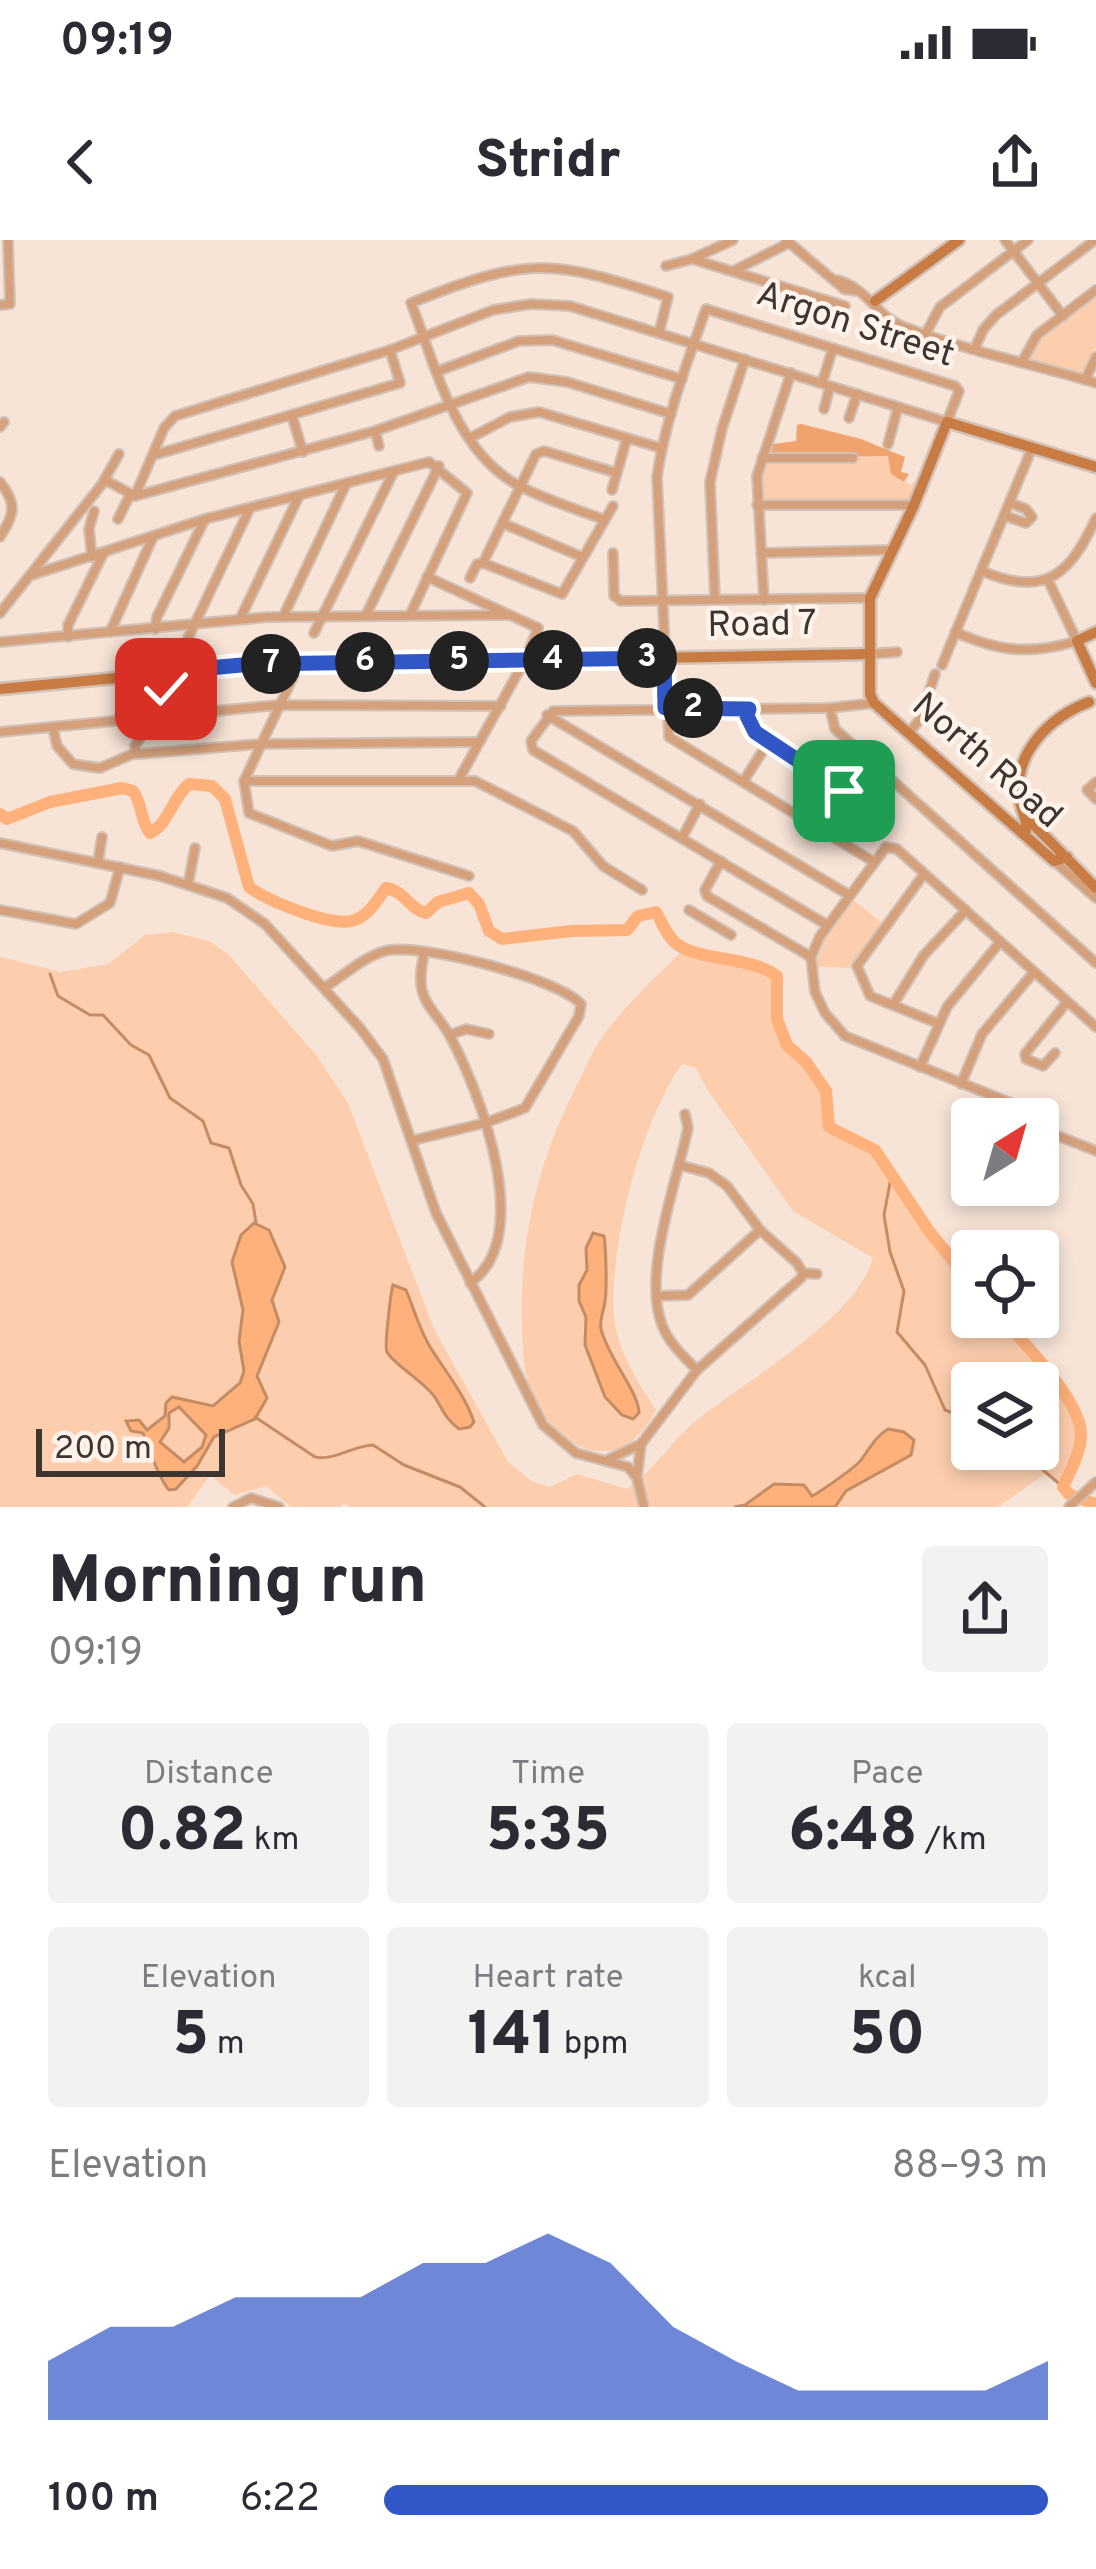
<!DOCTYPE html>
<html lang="en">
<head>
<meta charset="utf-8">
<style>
  :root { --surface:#fff; --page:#f2f2f3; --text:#2b2b33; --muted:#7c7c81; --accent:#3157c7 }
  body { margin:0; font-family:Overpass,sans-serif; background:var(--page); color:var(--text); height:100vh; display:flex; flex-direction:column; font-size:45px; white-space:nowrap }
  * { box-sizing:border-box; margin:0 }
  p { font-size:39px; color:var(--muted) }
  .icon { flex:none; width:66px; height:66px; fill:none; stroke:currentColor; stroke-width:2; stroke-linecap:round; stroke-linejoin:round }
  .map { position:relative; height:1267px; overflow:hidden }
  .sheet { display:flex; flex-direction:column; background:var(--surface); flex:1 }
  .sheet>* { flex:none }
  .needle { width:78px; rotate:37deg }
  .controls { position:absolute; left:951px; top:858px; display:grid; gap:24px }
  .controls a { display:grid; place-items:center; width:108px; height:108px; border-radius:12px; background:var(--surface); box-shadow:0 6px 18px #0003; font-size:60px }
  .scale { position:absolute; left:36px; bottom:30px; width:189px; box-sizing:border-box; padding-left:12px; border:6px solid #3d3530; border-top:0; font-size:33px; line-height:42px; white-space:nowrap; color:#3d3530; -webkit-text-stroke:9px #fff3eb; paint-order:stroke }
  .pin { position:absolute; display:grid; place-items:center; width:102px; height:102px; color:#fff; margin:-51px; border-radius:24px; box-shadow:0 6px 18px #0006 }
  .km { position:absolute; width:60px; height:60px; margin:-30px; border-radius:50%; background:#222; color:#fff; font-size:33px; line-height:60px; text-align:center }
  .round { display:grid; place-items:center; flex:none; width:126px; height:126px; border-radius:12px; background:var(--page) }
  .overview { display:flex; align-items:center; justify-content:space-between; height:204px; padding:0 48px }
  h1 { font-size:66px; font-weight:800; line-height:90px }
  .figures { display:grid; grid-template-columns:repeat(3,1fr); gap:18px; height:204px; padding:12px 48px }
  .figures div { display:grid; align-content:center; border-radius:12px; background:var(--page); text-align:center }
  .figures b { font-size:60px; font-weight:800 }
  .figures small { font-size:33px; font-weight:400 }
  .figures p { font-size:33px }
  .chart { height:336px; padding:24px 48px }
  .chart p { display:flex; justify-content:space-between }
  .chart svg { width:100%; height:216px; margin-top:12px; fill:var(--accent); opacity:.7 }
  ul { padding:0 48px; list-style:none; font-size:39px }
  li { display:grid; grid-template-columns:192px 144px 1fr; align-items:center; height:90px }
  li i { height:30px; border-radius:15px; background:var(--accent) }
  .status { display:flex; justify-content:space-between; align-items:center; height:84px; padding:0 60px; background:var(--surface); direction:ltr }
  .status svg { height:33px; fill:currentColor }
  header { display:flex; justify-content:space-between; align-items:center; height:156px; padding:0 48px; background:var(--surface); font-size:54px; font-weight:800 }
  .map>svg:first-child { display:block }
</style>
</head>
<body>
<div class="status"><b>09:19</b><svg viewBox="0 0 49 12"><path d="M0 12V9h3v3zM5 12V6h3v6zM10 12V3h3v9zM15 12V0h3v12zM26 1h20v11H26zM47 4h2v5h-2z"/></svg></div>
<header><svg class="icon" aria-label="back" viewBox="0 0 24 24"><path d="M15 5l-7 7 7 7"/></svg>Stridr<svg class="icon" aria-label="share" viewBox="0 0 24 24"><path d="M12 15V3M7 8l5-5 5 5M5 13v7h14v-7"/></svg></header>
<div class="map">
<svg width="1096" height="1267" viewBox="0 0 1096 1267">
  <rect width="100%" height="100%" fill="#f7e4d7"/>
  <!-- green -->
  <g fill="#fcceae" fill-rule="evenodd">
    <path d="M1096,55V107L1084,134L1030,120L1037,103Z"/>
    <path d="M889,216L891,234L911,245L929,226L913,263L757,265L763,218Z"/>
    <path d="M852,659L882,683L854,728L817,727L819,706Z"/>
    <path d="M173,692L209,701L228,714L316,815L348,863L434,1089L508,1222L532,1241L550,1247L577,1234L627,1249C653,1231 669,1205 692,1184C740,1144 858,1078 873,1018L793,971L708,851L696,828L682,824C641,881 609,1006 614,1076C617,1111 638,1141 656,1170C612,1255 531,1193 524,1121C515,1022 532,932 577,845C585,829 592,811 603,796C626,764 656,737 684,709L773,732L777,736V779L787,805L807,823L826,851L829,887L875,910L892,932L929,991L972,1044V1077H1001C1031,1112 1069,1149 1081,1195L1065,1243L1043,1235L998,1267H350L344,1263L340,1267H291L266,1246L234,1255L210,1235L187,1267H0V717L60,732L108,724L145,695ZM972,1143H1038V1209H972Z"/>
  </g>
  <!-- forest -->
  <path fill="#f0a36d" d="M801,184L861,199L905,217L901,232L909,234L904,242L891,234L888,216L763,218L766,205L796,201L797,185Z"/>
  <!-- water -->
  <g fill="#feb17a" stroke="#c48c64" stroke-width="3" fill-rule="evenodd">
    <path d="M254,983L269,990L285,1027L272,1060L279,1082L257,1136L267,1158L255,1179L214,1197L197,1226L176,1249L169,1250C162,1243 146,1205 143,1193L131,1191L126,1181L139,1180L147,1190L165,1176L166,1163L172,1157L213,1166L240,1143L244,1131L239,1101L243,1070L232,1022L241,995ZM179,1167L206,1195L202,1207L184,1222L160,1202L169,1188V1173Z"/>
    <path d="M593,993L604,996C606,1008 607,1050 605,1061C604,1071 599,1079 601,1089C608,1118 639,1152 639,1173L633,1179L622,1175L605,1157L585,1105L586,1077L579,1061V1045L587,1030L586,1008Z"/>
    <path d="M393,1045L406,1050C414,1069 419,1088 429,1105C444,1130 464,1153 474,1182L470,1187L459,1189C446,1179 444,1172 436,1159C428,1144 394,1125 387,1112C384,1107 391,1051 393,1045Z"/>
    <path d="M888,1189L904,1192L914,1200L911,1215L846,1251L835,1267H734L745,1265L774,1244L804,1245L812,1256C820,1252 856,1227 861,1220C870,1208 875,1197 888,1189Z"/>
  </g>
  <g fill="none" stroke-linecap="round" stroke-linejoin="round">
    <!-- stream -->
    <g stroke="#c48c64" stroke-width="3">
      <path d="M50,734L58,756L90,775H103L131,805L149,815L170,858L203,881L211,903L229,908L241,945L253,964L256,983"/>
      <path d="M892,932L884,975L890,1012L904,1051L897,1092L925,1125L945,1170L972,1180"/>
      <path d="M255,1177L315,1217C334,1221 352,1206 373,1205L404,1225L460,1247L485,1267"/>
      <path d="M996,1209L1010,1218L1022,1212L1063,1247"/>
    </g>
    <!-- river -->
    <g stroke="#feb17a" stroke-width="12">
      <path d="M0,574L7,579L50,562L122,548L133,551C143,565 140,581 150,593C169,584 172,558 189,544L212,546L225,559L249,647C268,661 329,686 351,681C367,678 377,661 386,648C405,651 409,669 426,673L438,662L469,653L479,664L489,691L502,699L571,691L627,690L638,676L656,672C662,682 667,697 677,704C698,721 751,716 777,736V779L787,805L807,823L826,851L829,887L875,910L929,991L972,1044"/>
      <path d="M1001,1077C1023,1102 1080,1160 1081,1193C1082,1210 1070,1232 1063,1247L1070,1255L1096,1264"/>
    </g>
    <defs>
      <g id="street">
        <path d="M786,0L844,49L857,51"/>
        <path d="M1005,0L1063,76"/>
        <path d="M692,19L733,0"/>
        <path d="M666,26L692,19L845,66"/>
        <path d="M733,31L789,3"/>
        <path d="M836,40C866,46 877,77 904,87C966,111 1033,124 1096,143"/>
        <path d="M0,65L10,64L8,0"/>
        <path d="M926,93L940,67L1028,0"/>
        <path d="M975,108L983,90L996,75L1095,0"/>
        <path d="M1022,122L1037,95L1096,50"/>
        <path d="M438,131L519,101L552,100L682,139"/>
        <path d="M1085,140L1096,117"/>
        <path d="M822,143L833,108"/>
        <path d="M824,169L830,146"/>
        <path d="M292,176L303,212"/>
        <path d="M849,178L857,154"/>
        <path d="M0,187L4,182"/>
        <path d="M375,191L379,206"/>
        <path d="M470,198L510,177L539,172L661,208"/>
        <path d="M888,204L898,167"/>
        <path d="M154,215L400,143L390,110"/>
        <path d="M762,218H853"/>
        <path d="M105,240L135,256L375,191L529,137L567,142L671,174"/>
        <path d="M0,242C17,264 15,274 0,297"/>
        <path d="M612,250L627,198"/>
        <path d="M135,256L164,188L175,176L390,110L493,70L531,64L570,66L947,182L959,151L955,146L706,69C687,123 665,180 657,237L669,497L874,622"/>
        <path d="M757,265H914"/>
        <path d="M1005,276L1026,283L1032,277L1026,269L1010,263"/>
        <path d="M118,279L130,255"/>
        <path d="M602,279C574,268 542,259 516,244C454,209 435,124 411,63C528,16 550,19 668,57L659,93"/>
        <path d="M502,283L582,317"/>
        <path d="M613,313L614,356L621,361L870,358"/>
        <path d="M761,313L892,310"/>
        <path d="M92,317L89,289L94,271"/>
        <path d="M483,323L562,354L613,266"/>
        <path d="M982,331C1045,358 1070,335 1096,278"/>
        <path d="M32,335L205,279L429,222L467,253L410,375"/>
        <path d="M427,337L538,388L525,420L459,539"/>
        <path d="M470,338L477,324L483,323L536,214L544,211L617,233"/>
        <path d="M715,359L710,242L722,189L745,119"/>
        <path d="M764,360L757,236L791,133"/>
        <path d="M0,373L102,244L119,214"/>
        <path d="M366,375L439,226"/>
        <path d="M283,377L346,244"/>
        <path d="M240,379L299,256"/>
        <path d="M155,389L157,377L204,281"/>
        <path d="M110,392L153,297"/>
        <path d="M955,392C1000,412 1030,415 1077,401L1048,340"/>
        <path d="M314,393L394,231"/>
        <path d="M68,397V385L103,314"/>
        <path d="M187,400L250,268"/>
        <path d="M188,400L156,473L135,506L137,514L259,504L479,502"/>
        <path d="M0,402L268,377L510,375"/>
        <path d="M870,414L897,412"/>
        <path d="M302,418L244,541L249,573L332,606L358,601L469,636"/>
        <path d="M942,425L1032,208"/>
        <path d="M830,468L835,489L1096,723"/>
        <path d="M749,469L747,476L755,492L847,556V577L836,596"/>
        <path d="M547,475L849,655"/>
        <path d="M53,488L57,506L73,524L100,528L135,513"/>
        <path d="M0,492L278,465L501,466"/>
        <path d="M909,493L920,479L935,434"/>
        <path d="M244,541H475L573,591L603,626L642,650"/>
        <path d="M743,542L769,501"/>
        <path d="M1096,542L1087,550L1096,559"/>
        <path d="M682,598L700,564"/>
        <path d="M0,603L160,636L227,658L265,684L360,788L383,819L436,973L543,1185L576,1213L628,1227L637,1238L644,1267"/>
        <path d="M721,621L705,650L707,656L811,717"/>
        <path d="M1054,621L1096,658"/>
        <path d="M98,622L102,597"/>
        <path d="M924,634L857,726L870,756L937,783"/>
        <path d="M188,645L195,608"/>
        <path d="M0,670L76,684L110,663L120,627"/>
        <path d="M689,670L731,695"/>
        <path d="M827,685L533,510L531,501L553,471L830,468L874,463"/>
        <path d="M424,713C422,724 419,738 422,750C426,768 443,781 451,798C481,855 535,997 470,1043"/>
        <path d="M324,748C343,736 368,713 390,710C427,705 556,738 581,764L579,776L525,868L485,883L414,900"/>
        <path d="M893,765L924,715L966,670"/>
        <path d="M450,795L466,789L489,794"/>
        <path d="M1055,813L1043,826L1026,819L1025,814L1067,762"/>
        <path d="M920,827L947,767L1000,702"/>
        <path d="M961,844L982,794L1034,732"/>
        <path d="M1001,861L1006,872L1016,879"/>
        <path d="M1011,863L845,796L825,773L815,752L811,717L820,696L886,607L897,609L1096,787"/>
        <path d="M685,874L688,888C677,942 642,1032 662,1085C669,1103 683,1116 697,1130"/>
        <path d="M1038,888L1096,911"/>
        <path d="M803,1033L817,1034"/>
        <path d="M658,1056L688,1055L760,990"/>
        <path d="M609,1219L641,1204L697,1130L801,1038L803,1033L797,1023L760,990L727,946L709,933L679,925"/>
        <path d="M637,1237L641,1204"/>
        <path d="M233,1267L251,1258L279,1267"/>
        <path d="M1069,1267L1096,1242"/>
      </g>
      <g id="secondary">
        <path d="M875,61L959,0"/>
        <path d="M1096,392L1077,401L1096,443"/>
        <path d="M0,449L253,425L870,414"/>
        <path d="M1026,577L1096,648"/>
        <path d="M1025,595C1029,581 1021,572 1019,557C1014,512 1050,477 1089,462"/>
        <path d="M1067,617L1054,621L874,463L870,454V358L914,265L947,182L1096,227"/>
      </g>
    </defs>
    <!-- street casing -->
    <use href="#street" stroke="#d2c1b6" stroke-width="12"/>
    <!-- secondary casing -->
    <use href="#secondary" stroke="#d2c1b6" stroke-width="15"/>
    <!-- street -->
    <use href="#street" stroke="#d5a17d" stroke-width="8"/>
    <!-- secondary -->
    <use href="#secondary" stroke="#c87c43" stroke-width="10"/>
  </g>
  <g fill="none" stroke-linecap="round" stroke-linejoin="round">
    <defs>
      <path id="route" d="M166,449L175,431L253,424L664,418L665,468L749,469L747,476L755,492L844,551"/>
    </defs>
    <!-- route casing -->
    <use href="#route" stroke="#fff" stroke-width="24"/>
    <!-- route -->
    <use href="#route" stroke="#3157c7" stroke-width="15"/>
  </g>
  <g text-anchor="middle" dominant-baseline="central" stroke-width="9" stroke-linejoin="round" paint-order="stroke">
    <!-- street labels -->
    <g font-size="36" fill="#3d3530" stroke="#fff3eb">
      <text transform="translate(855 86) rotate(18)">Argon Street</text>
      <text transform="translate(762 386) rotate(-1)">Road 7</text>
      <text transform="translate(986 522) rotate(41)">North Road</text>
    </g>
  </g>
</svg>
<div class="controls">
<a><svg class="needle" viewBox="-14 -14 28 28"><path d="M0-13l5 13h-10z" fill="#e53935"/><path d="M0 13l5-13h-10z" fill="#7c7c81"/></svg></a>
<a><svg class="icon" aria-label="locate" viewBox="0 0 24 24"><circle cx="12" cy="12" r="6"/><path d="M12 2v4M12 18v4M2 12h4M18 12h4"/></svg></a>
<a><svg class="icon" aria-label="layers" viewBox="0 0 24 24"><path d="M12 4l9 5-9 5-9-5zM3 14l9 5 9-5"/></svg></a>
</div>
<div class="scale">200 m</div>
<div class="pin" style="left:844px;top:551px;background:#1e9e55"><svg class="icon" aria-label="arrive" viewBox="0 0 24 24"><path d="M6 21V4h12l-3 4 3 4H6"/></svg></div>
<div class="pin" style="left:166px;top:449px;background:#d93025"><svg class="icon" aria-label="check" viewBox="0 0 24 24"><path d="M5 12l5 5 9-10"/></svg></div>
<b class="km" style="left:693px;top:468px">2</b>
<b class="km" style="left:647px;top:418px">3</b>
<b class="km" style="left:553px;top:420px">4</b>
<b class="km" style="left:459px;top:421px">5</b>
<b class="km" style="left:365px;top:422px">6</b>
<b class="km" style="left:271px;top:424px">7</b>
</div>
<section class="sheet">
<div class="overview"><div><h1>Morning run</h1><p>09:19</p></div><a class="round"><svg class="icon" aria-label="share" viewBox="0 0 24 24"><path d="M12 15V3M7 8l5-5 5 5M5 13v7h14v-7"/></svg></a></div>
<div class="figures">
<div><p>Distance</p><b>0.82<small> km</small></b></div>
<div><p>Time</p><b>5:35</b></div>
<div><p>Pace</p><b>6:48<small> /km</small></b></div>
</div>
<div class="figures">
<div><p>Elevation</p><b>5<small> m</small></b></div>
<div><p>Heart rate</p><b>141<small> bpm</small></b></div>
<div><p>kcal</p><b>50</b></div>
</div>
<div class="chart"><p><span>Elevation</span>88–93 m</p>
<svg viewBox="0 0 160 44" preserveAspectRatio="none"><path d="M0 44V32L10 25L20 25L30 19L40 19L50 19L60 12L70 12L80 6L90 12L100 25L110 32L120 38L130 38L140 38L150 38L160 32V44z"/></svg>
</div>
<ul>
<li><b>100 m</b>6:22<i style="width:100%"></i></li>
</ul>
</section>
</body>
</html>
